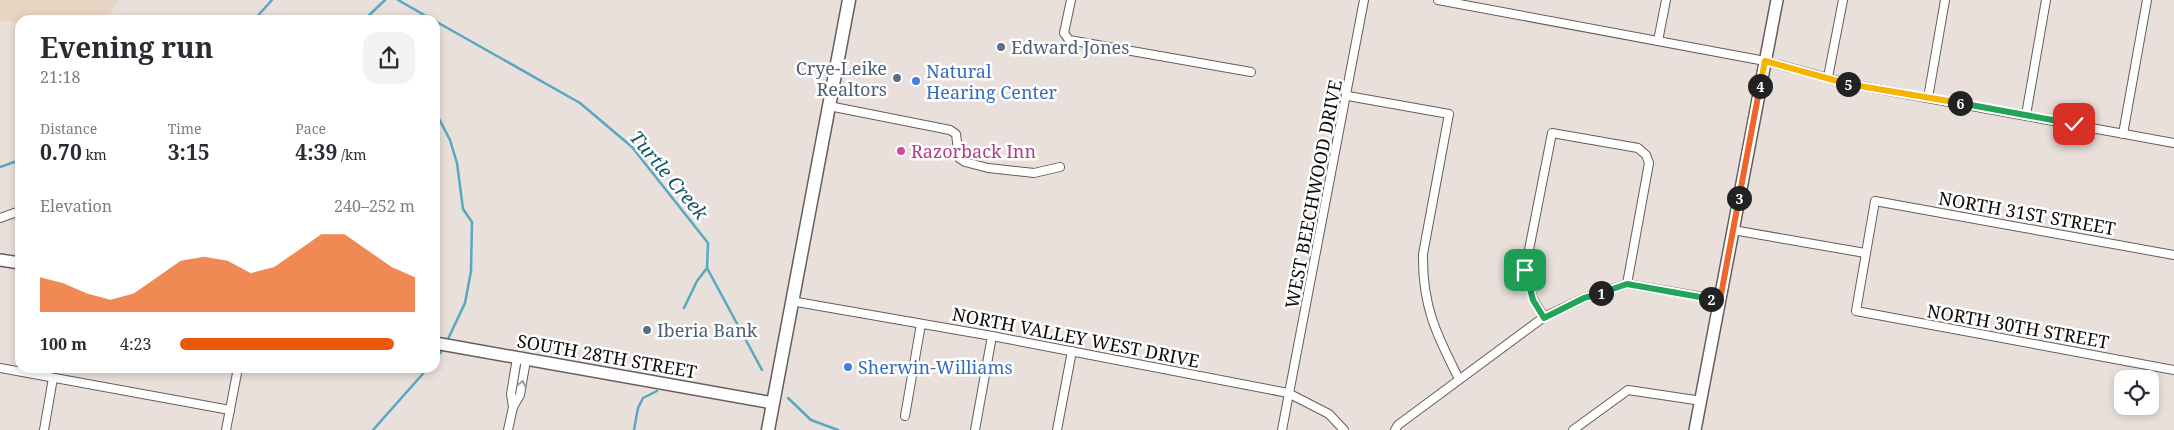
<!DOCTYPE html>
<html lang="en">
<head>
<meta charset="utf-8">
<style>
  :root { --surface:#fff; --page:#f2f2f3; --text:#2b2b33; --muted:#7c7c81; --accent:#ea580c }
  body { margin:0; font-family:"Noto Serif",serif; background:var(--page); color:var(--text); height:100vh; display:flex; flex-direction:column; font-size:19px; white-space:nowrap }
  * { box-sizing:border-box; margin:0 }
  p { font-size:16px; color:var(--muted) }
  .icon { flex:none; width:28px; height:28px; fill:none; stroke:currentColor; stroke-width:2; stroke-linecap:round; stroke-linejoin:round }
  .map { position:relative; flex:1; overflow:hidden }
  .sheet { position:absolute; left:15px; top:15px; width:425px; height:358px; display:flex; flex-direction:column; background:var(--surface); border-radius:15px; box-shadow:0 2px 8px #0003 }
  .sheet>* { flex:none }
  .fabs { position:absolute; left:2114px; top:370px; display:grid; gap:10px }
  .fabs a { display:grid; place-items:center; width:45px; height:45px; border-radius:10px; background:var(--surface); box-shadow:0 2px 8px #0003; font-size:25px }
  .pin { position:absolute; display:grid; place-items:center; width:42px; height:42px; color:#fff; margin:-21px; border-radius:10px; box-shadow:0 2px 8px #0006 }
  .km { position:absolute; width:25px; height:25px; margin:-12px; border-radius:50%; background:#222; color:#fff; font-size:14px; line-height:25px; text-align:center }
  .round { display:grid; place-items:center; flex:none; width:52px; height:52px; border-radius:15px; background:var(--page) }
  .head { display:flex; align-items:center; justify-content:space-between; height:85px; padding:0 25px }
  h1 { font-size:28px; font-weight:700; line-height:38px }
  .metrics { display:grid; grid-template-columns:repeat(3,1fr); gap:8px; height:85px; padding:5px 25px }
  .metrics div { display:grid; align-content:center }
  .metrics b { font-size:21px; font-weight:700 }
  .metrics small { font-size:14px; font-weight:400 }
  .metrics p { font-size:14px }
  .chart { height:140px; padding:10px 25px }
  .chart p { display:flex; justify-content:space-between }
  .chart svg { width:100%; height:90px; margin-top:5px; fill:var(--accent); opacity:.7 }
  ul { padding:0 25px; list-style:none; font-size:16px }
  li { display:grid; grid-template-columns:80px 60px 1fr; align-items:center; height:38px }
  li i { height:12px; border-radius:6px; background:var(--accent) }
  .map>svg:first-child { display:block }
</style>
</head>
<body>
<div class="map">
<svg width="2174" height="430" viewBox="0 0 2174 430">
  <rect width="100%" height="100%" fill="#e9e0db"/>
  <!-- industrial -->
  <path fill="#e6d5c3" d="M0,0H118L107,20H20V24L0,20Z"/>
  <g fill="none" stroke-linecap="round" stroke-linejoin="round">
    <!-- stream -->
    <g stroke="#57a8c2" stroke-width="2.5">
      <path d="M398,0L433,20"/>
      <path d="M254,20L272,0"/>
      <path d="M364,20L385,0"/>
      <path d="M435,21L580,103L632,147L708,243L707,268L762,370"/>
      <path d="M435,111L450,140L457,163L463,209L472,222L471,271L465,303L448,339"/>
      <path d="M0,167L20,160"/>
      <path d="M684,308L697,281L707,268"/>
      <path d="M435,359L442,351"/>
      <path d="M788,398L811,420L838,430"/>
      <path d="M373,430L428,368"/>
      <path d="M634,430L638,408L643,398L657,391"/>
    </g>
    <defs>
      <g id="street">
        <path d="M1071,0L1064,33L1069,40L1251,72"/>
        <path d="M1438,0L1765,61L1850,84L2174,143"/>
        <path d="M1658,41L1666,0"/>
        <path d="M1828,77L1843,0"/>
        <path d="M1348,96L1449,114L1423,254C1422,305 1436,334 1459,379"/>
        <path d="M1928,98L1945,0"/>
        <path d="M829,106L950,130L956,134L959,158L965,162L988,168L1034,173L1060,167"/>
        <path d="M2026,115L2046,0"/>
        <path d="M2123,134L2147,0"/>
        <path d="M0,218L20,211"/>
        <path d="M1733,230L1865,253"/>
        <path d="M2174,255L1875,201L1856,311L2174,370"/>
        <path d="M791,301L992,336L1288,393L1329,414L1344,430"/>
        <path d="M1544,317L1533,299L1525,270L1552,133L1638,148L1646,155L1649,163L1627,284"/>
        <path d="M0,368L230,410"/>
        <path d="M513,407L511,394L517,358"/>
        <path d="M905,416L921,324"/>
        <path d="M44,430L53,378"/>
        <path d="M226,430L238,368"/>
        <path d="M508,430L513,407L520,395L526,360"/>
        <path d="M975,430L992,336"/>
        <path d="M1057,430L1072,351"/>
        <path d="M1282,430L1364,0"/>
        <path d="M1395,430L1398,425L1544,317L1584,298L1627,284L1720,300"/>
        <path d="M1573,430L1628,390L1702,401"/>
      </g>
      <g id="secondary">
        <path d="M0,260L20,263"/>
        <path d="M435,343L773,403"/>
        <path d="M1695,430L1777,0"/>
      </g>
      <path id="primary" d="M768,430L849,0"/>
    </defs>
    <!-- street casing -->
    <use href="#street" stroke="#665e5a" stroke-width="10"/>
    <!-- secondary casing -->
    <use href="#secondary" stroke="#665e5a" stroke-width="14"/>
    <!-- primary casing -->
    <use href="#primary" stroke="#665e5a" stroke-width="15"/>
    <!-- street -->
    <use href="#street" stroke="#fff" stroke-width="8"/>
    <!-- secondary -->
    <use href="#secondary" stroke="#fff" stroke-width="11"/>
    <!-- primary -->
    <use href="#primary" stroke="#fff" stroke-width="12"/>
  </g>
  <!-- one-way arrows -->
  <defs><path id="oneway-chevron" d="M-2-3.5L2.5 0L-2 3.5" fill="none" stroke-width="1.6" stroke-linecap="round" stroke-linejoin="round" transform="scale(1.25)"/></defs>
  <use stroke="#9f9d9d" href="#oneway-chevron" transform="translate(522 384) rotate(-79)"/>
  <g fill="none" stroke-linecap="round" stroke-linejoin="round">
    <defs>
      <path id="split-1" d="M1525,270L1533,300L1544,318L1584,298L1601,293"/>
      <path id="split-2" d="M1601,293L1627,284L1711,299"/>
      <path id="split-3" d="M1711,299L1720,300L1739,198"/>
      <path id="split-4" d="M1739,198L1760,86"/>
      <path id="split-5" d="M1760,86L1765,61L1848,84"/>
      <path id="split-6" d="M1848,84L1960,103"/>
      <path id="split-7" d="M1960,103L2074,124"/>
    </defs>
    <!-- split-1 casing -->
    <use href="#split-1" stroke="#fff" stroke-width="10"/>
    <!-- split-2 casing -->
    <use href="#split-2" stroke="#fff" stroke-width="10"/>
    <!-- split-3 casing -->
    <use href="#split-3" stroke="#fff" stroke-width="10"/>
    <!-- split-4 casing -->
    <use href="#split-4" stroke="#fff" stroke-width="10"/>
    <!-- split-5 casing -->
    <use href="#split-5" stroke="#fff" stroke-width="10"/>
    <!-- split-6 casing -->
    <use href="#split-6" stroke="#fff" stroke-width="10"/>
    <!-- split-7 casing -->
    <use href="#split-7" stroke="#fff" stroke-width="10"/>
    <!-- split-1 -->
    <use href="#split-1" stroke="#22a559" stroke-width="6"/>
    <!-- split-2 -->
    <use href="#split-2" stroke="#22a559" stroke-width="6"/>
    <!-- split-3 -->
    <use href="#split-3" stroke="#f0652b" stroke-width="6"/>
    <!-- split-4 -->
    <use href="#split-4" stroke="#f0652b" stroke-width="6"/>
    <!-- split-5 -->
    <use href="#split-5" stroke="#f5b400" stroke-width="6"/>
    <!-- split-6 -->
    <use href="#split-6" stroke="#f5b400" stroke-width="6"/>
    <!-- split-7 -->
    <use href="#split-7" stroke="#22a559" stroke-width="6"/>
  </g>
  <!-- markers -->
  <g fill="#5c6f8a" stroke="#fff" stroke-width="2">
    <circle cx="1001" cy="47" r="5"/>
    <circle cx="897" cy="78" r="5"/>
    <circle cx="647" cy="330" r="5"/>
  </g>
  <g fill="#3f7fe0" stroke="#fff" stroke-width="2">
    <circle cx="916" cy="81" r="5"/>
    <circle cx="848" cy="367" r="5"/>
  </g>
  <circle fill="#d1479c" stroke="#fff" stroke-width="2" cx="901" cy="151" r="5"/>
  <g text-anchor="middle" dominant-baseline="central" stroke-width="5" stroke-linejoin="round" paint-order="stroke">
    <!-- service labels -->
    <g font-size="18" fill="#4e5e75" stroke="#fff" text-anchor="start">
      <text x="1011" y="47">Edward Jones</text>
      <text x="887" y="68" text-anchor="end">Crye-Leike<tspan x="887" dy="21">Realtors</tspan></text>
      <text x="657" y="330">Iberia Bank</text>
    </g>
    <!-- shop labels -->
    <g font-size="18" fill="#366cbe" stroke="#fff" text-anchor="start">
      <text x="926" y="71">Natural<tspan x="926" dy="21">Hearing Center</tspan></text>
      <text x="858" y="367">Sherwin-Williams</text>
    </g>
    <!-- hotel labels -->
    <g font-size="18" fill="#b23c85" stroke="#fff" text-anchor="start">
      <text x="911" y="151">Razorback Inn</text>
    </g>
    <!-- street labels -->
    <g font-size="18" fill="#0e0b0a" stroke="#fff">
      <text transform="translate(1313 194) rotate(-79)">WEST BEECHWOOD DRIVE</text>
      <text transform="translate(2027 213) rotate(10)">NORTH 31ST STREET</text>
      <text transform="translate(2018 326) rotate(10)">NORTH 30TH STREET</text>
      <text transform="translate(1076 337) rotate(11)">NORTH VALLEY WEST DRIVE</text>
      <text transform="translate(607 356) rotate(10)">SOUTH 28TH STREET</text>
    </g>
    <!-- water labels -->
    <g font-size="19" font-style="italic" fill="#105567" stroke="#fff">
      <text transform="translate(669 175) rotate(50)">Turtle Creek</text>
    </g>
  </g>
</svg>
<div class="fabs">
<a><svg class="icon" aria-label="locate" viewBox="0 0 24 24"><circle cx="12" cy="12" r="6"/><path d="M12 2v4M12 18v4M2 12h4M18 12h4"/></svg></a>
</div>
<div class="pin" style="left:1525px;top:270px;background:#1e9e55"><svg class="icon" aria-label="arrive" viewBox="0 0 24 24"><path d="M6 21V4h12l-3 4 3 4H6"/></svg></div>
<div class="pin" style="left:2074px;top:124px;background:#d93025"><svg class="icon" aria-label="check" viewBox="0 0 24 24"><path d="M5 12l5 5 9-10"/></svg></div>
<b class="km" style="left:1601px;top:293px">1</b>
<b class="km" style="left:1711px;top:299px">2</b>
<b class="km" style="left:1739px;top:198px">3</b>
<b class="km" style="left:1760px;top:86px">4</b>
<b class="km" style="left:1848px;top:84px">5</b>
<b class="km" style="left:1960px;top:103px">6</b>
<section class="sheet">
<div class="head"><div><h1>Evening run</h1><p>21:18</p></div><a class="round"><svg class="icon" aria-label="share" viewBox="0 0 24 24"><path d="M12 15V3M7 8l5-5 5 5M5 13v7h14v-7"/></svg></a></div>
<div class="metrics">
<div><p>Distance</p><b>0.70<small> km</small></b></div>
<div><p>Time</p><b>3:15</b></div>
<div><p>Pace</p><b>4:39<small> /km</small></b></div>
</div>
<div class="chart"><p><span>Elevation</span>240–252 m</p>
<svg viewBox="0 0 160 44" preserveAspectRatio="none"><path d="M0 44V27L10 30L20 35L30 38L40 35L50 27L60 19L70 17L80 19L90 25L100 22L110 14L120 6L130 6L140 14L150 22L160 27V44z"/></svg>
</div>
<ul>
<li><b>100 m</b>4:23<i style="width:91%"></i></li>
</ul>
</section>
</div>
</body>
</html>
